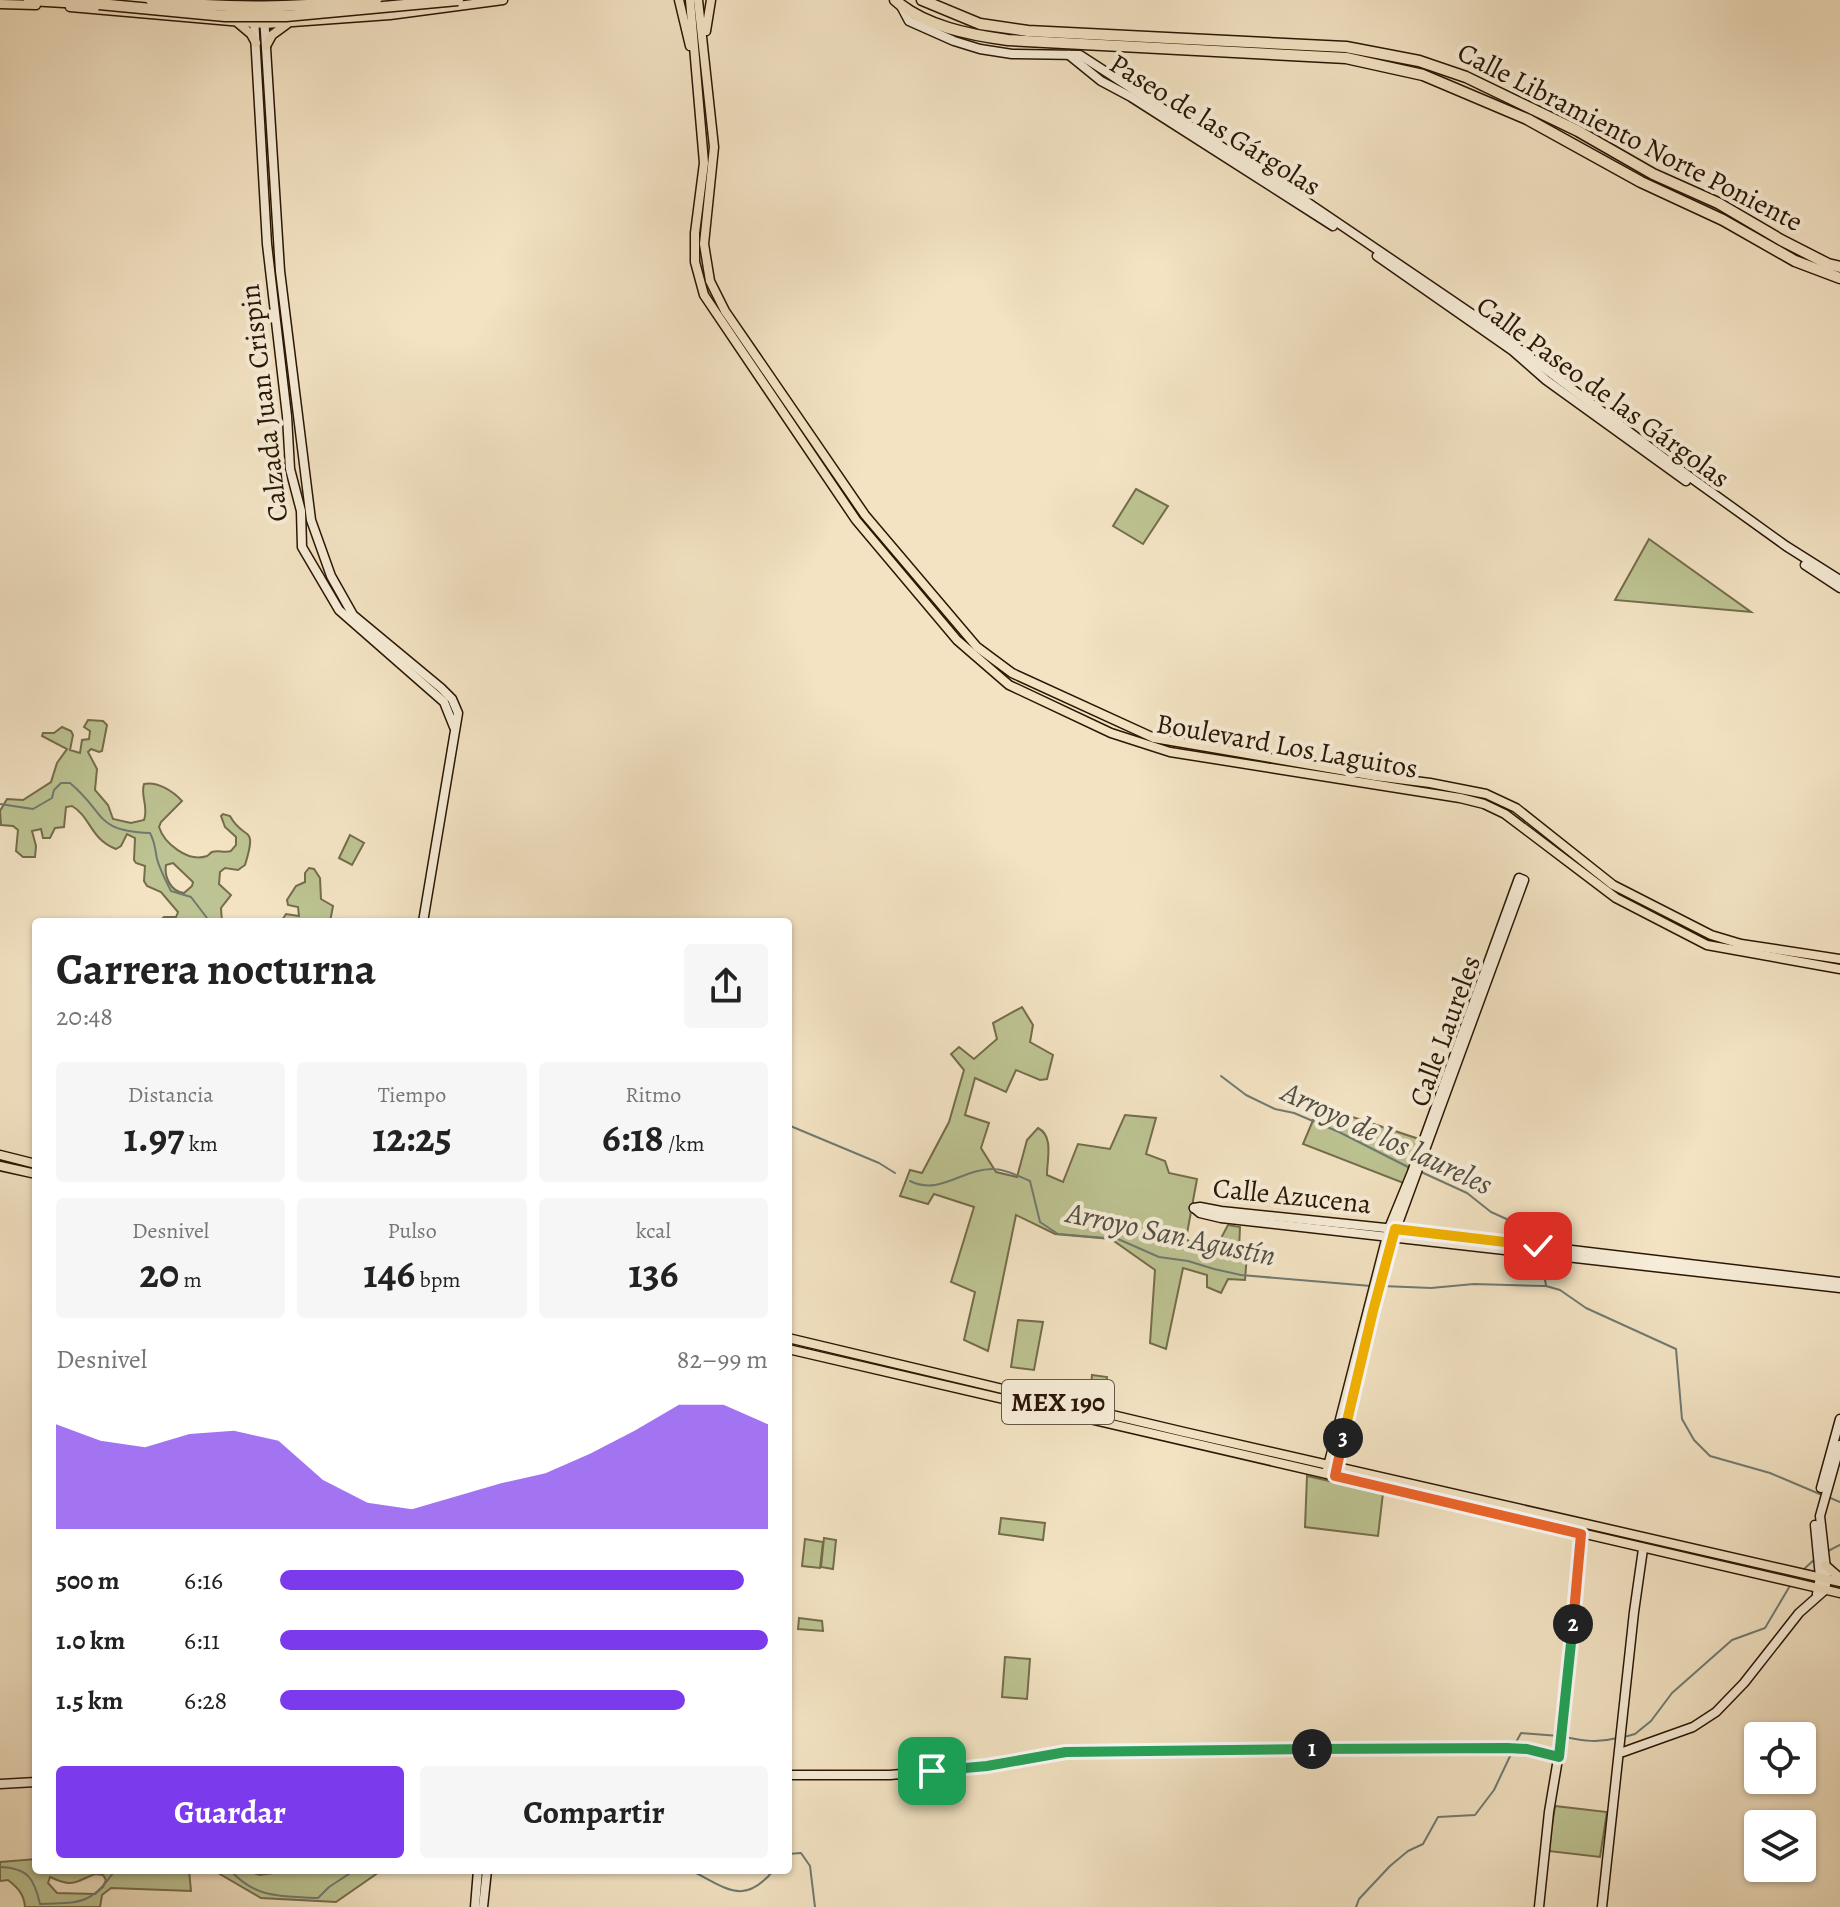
<!DOCTYPE html>
<html lang="es">
<head>
<meta charset="utf-8">
<style>
  :root { --surface:#fff; --page:#f6f6f6; --text:#222; --muted:#767676; --accent:#7c3aed }
  body { margin:0; font-family:Alegreya,serif; background:var(--page); color:var(--text); height:100vh; display:flex; flex-direction:column; font-size:30px; white-space:nowrap }
  * { box-sizing:border-box; margin:0 }
  p { font-size:26px; color:var(--muted) }
  .icon { flex:none; width:44px; height:44px; fill:none; stroke:currentColor; stroke-width:2; stroke-linecap:round; stroke-linejoin:round }
  .map { position:relative; flex:1; overflow:hidden }
  .side { position:absolute; left:32px; top:918px; width:760px; height:956px; display:flex; flex-direction:column; background:var(--surface); border-radius:8px; box-shadow:0 2px 6px #0004 }
  .side>* { flex:none }
  .tools { position:absolute; left:1744px; top:1722px; display:grid; gap:16px }
  .tools a { display:grid; place-items:center; width:72px; height:72px; border-radius:8px; background:var(--surface); box-shadow:0 2px 6px #0004; font-size:40px }
  .pin { position:absolute; display:grid; place-items:center; width:68px; height:68px; color:#fff; margin:-34px; border-radius:16px; box-shadow:0 4px 12px #0006 }
  .km { position:absolute; width:40px; height:40px; margin:-20px; border-radius:50%; background:#222; color:#fff; font-size:22px; line-height:40px; text-align:center }
  .round { display:grid; place-items:center; flex:none; width:84px; height:84px; border-radius:8px; background:var(--page) }
  .head { display:flex; align-items:center; justify-content:space-between; height:136px; padding:0 24px }
  h1 { font-size:44px; font-weight:600; line-height:60px }
  .stats { display:grid; grid-template-columns:repeat(3,1fr); gap:12px; height:136px; padding:8px 24px }
  .stats div { display:grid; align-content:center; border-radius:8px; background:var(--page); text-align:center }
  .stats b { font-size:40px; font-weight:600 }
  .stats small { font-size:22px; font-weight:400 }
  .stats p { font-size:22px }
  .chart { height:224px; padding:16px 24px }
  .chart p { display:flex; justify-content:space-between }
  .chart svg { width:100%; height:144px; margin-top:8px; fill:var(--accent); opacity:.7 }
  .cta { display:flex; gap:16px; margin-top:auto; padding:16px 24px }
  .cta a { flex:1; height:92px; border-radius:8px; background:var(--accent); color:#fff; font-size:32px; font-weight:600; line-height:92px; text-align:center }
  .cta a+a { background:var(--page); color:var(--text) }
  ul { padding:0 24px; list-style:none; font-size:26px }
  li { display:grid; grid-template-columns:128px 96px 1fr; align-items:center; height:60px }
  li i { height:20px; border-radius:10px; background:var(--accent) }
  .map>svg:first-child { display:block }
</style>
</head>
<body>
<div class="map">
<svg width="1840" height="1907" viewBox="0 0 1840 1907">
  <rect width="100%" height="100%" fill="#f3e3c3"/>
  <filter id="stains"><feTurbulence type="fractalNoise" baseFrequency=".0025" numOctaves="4"/><feColorMatrix values="0 0 0 0 .2 0 0 0 0 .09 0 0 0 0 .02 0 0 0 .5 -.17"/></filter>
  <radialGradient id="worn" r=".72"><stop offset=".6" stop-color="#630" stop-opacity="0"/><stop offset="1" stop-color="#630" stop-opacity=".3"/></radialGradient>
  <!-- green -->
  <g fill="#bdc392" stroke="#746c4b" stroke-width="2" fill-rule="evenodd">
    <path d="M1136,489L1168,506L1143,544L1113,526Z"/>
    <path d="M1649,539L1751,612L1615,600Z"/>
    <path d="M88,720L103,721L107,725L102,751L99,752L91,749L88,752L97,769L95,790L108,805L113,819L131,823L144,820C149,806 140,797 144,784C157,781 173,791 182,801L161,822L159,827C164,843 188,863 207,856C209,855 210,853 212,852C218,850 225,853 231,851L236,845V837L225,827L221,816L223,814L230,816C244,842 258,823 245,865L238,870L225,868L220,872L219,884L231,895L221,908L222,922H158L164,917H176L178,912L161,892L147,886L144,881L145,866L136,863L134,860L135,838L127,834L121,846L116,849C90,839 91,817 72,806L66,807L64,827L55,828L50,838H43L41,829L32,831L36,846L35,857H23L16,851L18,830L13,826L1,825L0,811L7,799L23,800L51,782L57,763L67,749L42,736L43,733H54L62,727L71,731L73,735L70,750L80,753L82,740L89,739L90,731L84,727ZM173,863L193,882L192,886L184,893C171,892 164,877 166,865Z"/>
    <path d="M350,835L364,843L352,865L339,858Z"/>
    <path d="M309,868L314,869L320,878L321,899L333,906L330,922H275L282,920L286,914L299,916L298,907L288,905L287,900L296,886L305,882V873Z"/>
    <path d="M1022,1007L1033,1025L1030,1042L1053,1055L1047,1079L1040,1080L1016,1070L1006,1092L975,1078L965,1115L989,1123L981,1148L996,1172L1017,1177L1027,1140L1038,1128C1054,1136 1047,1159 1047,1175L1063,1182L1078,1144L1110,1149L1125,1115L1156,1118L1146,1154L1165,1161L1169,1173L1197,1179L1186,1239L1212,1255L1228,1225L1240,1227L1239,1249L1247,1254L1245,1280L1228,1279L1221,1293L1207,1287V1275L1183,1268L1166,1349L1150,1343L1155,1270L1111,1239L1055,1234L1016,1215L988,1351L964,1340L975,1292L951,1282L974,1207L934,1194L928,1204L900,1196L910,1170L922,1173L949,1122L964,1070L951,1054L959,1047L974,1059L997,1039L993,1023Z"/>
    <path d="M1319,1106L1422,1140L1406,1184L1303,1144Z"/>
    <path d="M1018,1320L1043,1322L1034,1370L1011,1367Z"/>
    <path d="M1092,1375L1107,1377L1104,1400L1086,1398V1388L1091,1386Z"/>
    <path d="M1307,1476L1383,1493L1378,1536L1305,1527Z"/>
    <path d="M1001,1518L1045,1523L1043,1540L999,1534Z"/>
    <path d="M824,1538L836,1540L833,1569L821,1567Z"/>
    <path d="M805,1539L823,1542L820,1568L802,1566Z"/>
    <path d="M799,1618L822,1621L823,1631L798,1629Z"/>
    <path d="M1005,1657L1030,1659L1027,1699L1002,1697Z"/>
    <path d="M1555,1806L1607,1812L1600,1857L1548,1851Z"/>
    <path d="M36,1859V1870H189L191,1891L111,1888L102,1895L100,1907H25C24,1894 18,1888 8,1880L0,1881V1862ZM95,1874L103,1875L106,1880L103,1887L95,1894L57,1893L48,1883L50,1877C74,1888 74,1882 95,1874Z"/>
    <path d="M213,1870H244L260,1875L293,1870H382L336,1902L261,1898Z"/>
  </g>
  <g fill="none" stroke-linecap="round" stroke-linejoin="round">
    <!-- stream -->
    <g stroke="#6f7a71" stroke-width="2">
      <path d="M0,804L33,809L52,798L54,790L61,783H70C107,814 94,831 150,833C155,842 155,849 157,859C160,870 166,881 171,891L191,897L210,922"/>
      <path d="M1221,1076L1246,1095L1275,1109L1294,1113L1339,1132L1410,1168"/>
      <path d="M788,1125L879,1163L895,1173"/>
      <path d="M1419,1171L1467,1193L1491,1212L1522,1226L1534,1243"/>
      <path d="M910,1181C940,1196 963,1168 994,1169C1006,1169 1020,1177 1030,1181L1040,1222L1058,1234L1118,1239L1159,1257L1188,1261L1214,1269L1241,1275L1371,1286"/>
      <path d="M1540,1256L1546,1285"/>
      <path d="M1382,1286L1431,1288L1474,1284L1546,1286L1560,1290L1586,1308L1676,1349L1682,1419L1694,1440L1710,1456L1770,1473L1822,1495"/>
      <path d="M1828,1497L1840,1502"/>
      <path d="M1828,1551L1840,1545"/>
      <path d="M1803,1570L1816,1558"/>
      <path d="M1565,1737C1584,1741 1598,1743 1617,1738"/>
      <path d="M1624,1737L1635,1734L1651,1721L1672,1693L1732,1640L1765,1628L1791,1584"/>
      <path d="M1514,1746L1521,1733L1559,1736"/>
      <path d="M788,1854L801,1853L810,1866L815,1907"/>
      <path d="M0,1867C28,1868 34,1878 40,1904C79,1903 92,1905 115,1870"/>
      <path d="M230,1870C256,1899 281,1896 318,1898L329,1887L355,1870"/>
      <path d="M690,1870C727,1888 743,1907 774,1870"/>
      <path d="M1356,1907L1359,1899L1390,1866L1408,1851L1423,1844L1438,1817L1475,1815L1494,1790L1512,1752"/>
    </g>
    <defs>
      <g id="secondary">
        <path d="M253,0L267,244L287,416L290,469L301,511L302,547L339,610L444,702L454,727"/>
        <path d="M263,0L280,271L311,520L331,576L353,615L441,688L452,699L458,713L423,922"/>
        <path d="M901,6L909,21L954,41L980,49L1012,54L1080,55L1310,204L1472,314L1672,464L1786,546L1840,580"/>
        <path d="M1069,55L1101,81L1131,97L1333,226"/>
        <path d="M1377,256L1513,351L1546,380L1686,481"/>
        <path d="M1805,565L1840,588"/>
        <path d="M1194,1208L1200,1213L1221,1218L1840,1288"/>
        <path d="M1194,1208L1200,1207L1221,1211L1395,1229L1840,1282"/>
        <path d="M1327,1470L1389,1228L1412,1172L1519,878L1524,880L1393,1237L1373,1311L1335,1476"/>
        <path d="M1821,1488L1840,1419"/>
        <path d="M1815,1525L1820,1577L1817,1594"/>
        <path d="M1623,1752L1693,1727L1716,1712L1744,1683L1799,1613L1825,1590L1827,1578L1820,1516L1840,1445"/>
        <path d="M788,1775H890L987,1766L1066,1752L1507,1748L1527,1749L1559,1757"/>
        <path d="M0,1784L36,1782"/>
        <path d="M475,1907L478,1870"/>
        <path d="M483,1907L487,1870"/>
        <path d="M1539,1907L1549,1812L1561,1741L1581,1534"/>
        <path d="M1602,1907L1634,1612L1643,1549"/>
      </g>
      <g id="primary">
        <path d="M679,0L690,46"/>
        <path d="M690,0L704,163L695,233V262L704,295L856,520L957,640L1009,685L1111,733L1170,752L1460,798L1484,804L1505,814L1616,898L1707,945L1840,969"/>
        <path d="M698,0L714,147L704,244L710,281L725,311L865,515L977,647L1012,673L1154,738L1375,776L1430,783L1486,794L1516,808L1613,885L1711,935L1741,944L1840,959"/>
        <path d="M0,4L36,5"/>
        <path d="M70,7L265,24L390,15L503,0"/>
        <path d="M238,23L251,34L256,43"/>
        <path d="M706,31L711,0"/>
        <path d="M266,46L272,35L287,24"/>
        <path d="M0,1155L36,1164"/>
        <path d="M0,1166L36,1174"/>
        <path d="M788,1338L1184,1432L1840,1582"/>
        <path d="M788,1349L1840,1593"/>
        <path d="M1825,1565L1840,1578"/>
      </g>
      <g id="highway">
        <path d="M29,0L99,4"/>
        <path d="M895,0C924,26 970,35 1008,40L1346,58L1423,75L1527,119L1641,182L1723,220L1795,261L1840,278"/>
        <path d="M922,0L980,24L1028,31L1346,47L1419,61L1466,77L1578,131L1653,174L1718,203L1781,240L1828,264L1840,267"/>
      </g>
    </defs>
    <!-- secondary casing -->
    <use href="#secondary" stroke="#2a1604" stroke-width="11"/>
    <!-- primary casing -->
    <use href="#primary" stroke="#2a1604" stroke-width="11"/>
    <!-- highway casing -->
    <use href="#highway" stroke="#2a1604" stroke-width="13"/>
    <!-- secondary -->
    <use href="#secondary" stroke="#f7edd8" stroke-width="8"/>
    <!-- primary -->
    <use href="#primary" stroke="#f3e3c3" stroke-width="8"/>
    <!-- highway -->
    <use href="#highway" stroke="#f3e3c3" stroke-width="10"/>
    <defs>
      <g id="highway-bridge">
        <path d="M151,0C227,10 300,7 376,0"/>
        <path d="M99,4L225,16H286L458,0"/>
      </g>
    </defs>
    <!-- highway-bridge casing -->
    <use href="#highway-bridge" stroke="#2a1604" stroke-width="13" stroke-linecap="butt"/>
    <!-- highway-bridge -->
    <use href="#highway-bridge" stroke="#f3e3c3" stroke-width="10"/>
  </g>
  <g fill="none" stroke-linecap="round" stroke-linejoin="round">
    <defs>
      <path id="split-1" d="M932,1771L987,1766L1066,1752L1312,1749"/>
      <path id="split-2" d="M1312,1749L1507,1748L1527,1749L1559,1757L1573,1624"/>
      <path id="split-3" d="M1343,1438L1335,1476L1581,1534L1573,1624"/>
      <path id="split-4" d="M1343,1438L1373,1311L1395,1229L1538,1246"/>
    </defs>
    <!-- split-1 casing -->
    <use href="#split-1" stroke="#fff" stroke-width="16"/>
    <!-- split-2 casing -->
    <use href="#split-2" stroke="#fff" stroke-width="16"/>
    <!-- split-3 casing -->
    <use href="#split-3" stroke="#fff" stroke-width="16"/>
    <!-- split-4 casing -->
    <use href="#split-4" stroke="#fff" stroke-width="16"/>
    <!-- split-1 -->
    <use href="#split-1" stroke="#22a559" stroke-width="10"/>
    <!-- split-2 -->
    <use href="#split-2" stroke="#22a559" stroke-width="10"/>
    <!-- split-3 -->
    <use href="#split-3" stroke="#f0652b" stroke-width="10"/>
    <!-- split-4 -->
    <use href="#split-4" stroke="#f5b400" stroke-width="10"/>
  </g>
  <g text-anchor="middle" dominant-baseline="central" stroke-width="8" stroke-linejoin="round" paint-order="stroke">
    <!-- shield labels -->
    <rect fill="#f7edd8" stroke="#685644" stroke-width="2" x="1002" y="1380" width="112" height="44" rx="6"/>
    <g font-size="26" font-weight="bold" fill="#2a1604">
      <text x="1058" y="1402">MEX 190</text>
    </g>
    <!-- street labels -->
    <g font-size="28" fill="#2a1604" stroke="#f7edd8">
      <text transform="translate(1215 125) rotate(32)">Paseo de las Gárgolas</text>
      <text transform="translate(1630 137) rotate(27)">Calle Libramiento Norte Poniente</text>
      <text transform="translate(1603 392) rotate(36)">Calle Paseo de las Gárgolas</text>
      <text transform="translate(264 403) rotate(-97)">Calzada Juan Crispin</text>
      <text transform="translate(1287 746) rotate(10)">Boulevard Los Laguitos</text>
      <text transform="translate(1445 1031) rotate(-70)">Calle Laureles</text>
      <text transform="translate(1292 1196) rotate(6)">Calle Azucena</text>
    </g>
    <!-- water labels -->
    <g font-size="30" font-style="italic" fill="#525044" stroke="#f7edd8">
      <text transform="translate(1387 1138) rotate(25)">Arroyo de los laureles</text>
      <text transform="translate(1171 1234) rotate(12)">Arroyo San Agustín</text>
    </g>
  </g>
  <rect width="100%" height="100%" filter="url(#stains)"/>
  <rect width="100%" height="100%" fill="url(#worn)"/>
</svg>
<div class="tools">
<a><svg class="icon" aria-label="locate" viewBox="0 0 24 24"><circle cx="12" cy="12" r="6"/><path d="M12 2v4M12 18v4M2 12h4M18 12h4"/></svg></a>
<a><svg class="icon" aria-label="layers" viewBox="0 0 24 24"><path d="M12 4l9 5-9 5-9-5zM3 14l9 5 9-5"/></svg></a>
</div>
<div class="pin" style="left:932px;top:1771px;background:#1e9e55"><svg class="icon" aria-label="arrive" viewBox="0 0 24 24"><path d="M6 21V4h12l-3 4 3 4H6"/></svg></div>
<div class="pin" style="left:1538px;top:1246px;background:#d93025"><svg class="icon" aria-label="check" viewBox="0 0 24 24"><path d="M5 12l5 5 9-10"/></svg></div>
<b class="km" style="left:1312px;top:1749px">1</b>
<b class="km" style="left:1573px;top:1624px">2</b>
<b class="km" style="left:1343px;top:1438px">3</b>
<section class="side">
<div class="head"><div><h1>Carrera nocturna</h1><p>20:48</p></div><a class="round"><svg class="icon" aria-label="share" viewBox="0 0 24 24"><path d="M12 15V3M7 8l5-5 5 5M5 13v7h14v-7"/></svg></a></div>
<div class="stats">
<div><p>Distancia</p><b>1.97<small> km</small></b></div>
<div><p>Tiempo</p><b>12:25</b></div>
<div><p>Ritmo</p><b>6:18<small> /km</small></b></div>
</div>
<div class="stats">
<div><p>Desnivel</p><b>20<small> m</small></b></div>
<div><p>Pulso</p><b>146<small> bpm</small></b></div>
<div><p>kcal</p><b>136</b></div>
</div>
<div class="chart"><p><span>Desnivel</span>82–99 m</p>
<svg viewBox="0 0 160 44" preserveAspectRatio="none"><path d="M0 44V12L10 17L20 19L30 15L40 14L50 17L60 29L70 36L80 38L90 34L100 30L110 27L120 21L130 14L140 6L150 6L160 12V44z"/></svg>
</div>
<ul>
<li><b>500 m</b>6:16<i style="width:95%"></i></li>
<li><b>1.0 km</b>6:11<i style="width:100%"></i></li>
<li><b>1.5 km</b>6:28<i style="width:83%"></i></li>
</ul>
<div class="cta"><a>Guardar</a><a>Compartir</a></div>
</section>
</div>
</body>
</html>
